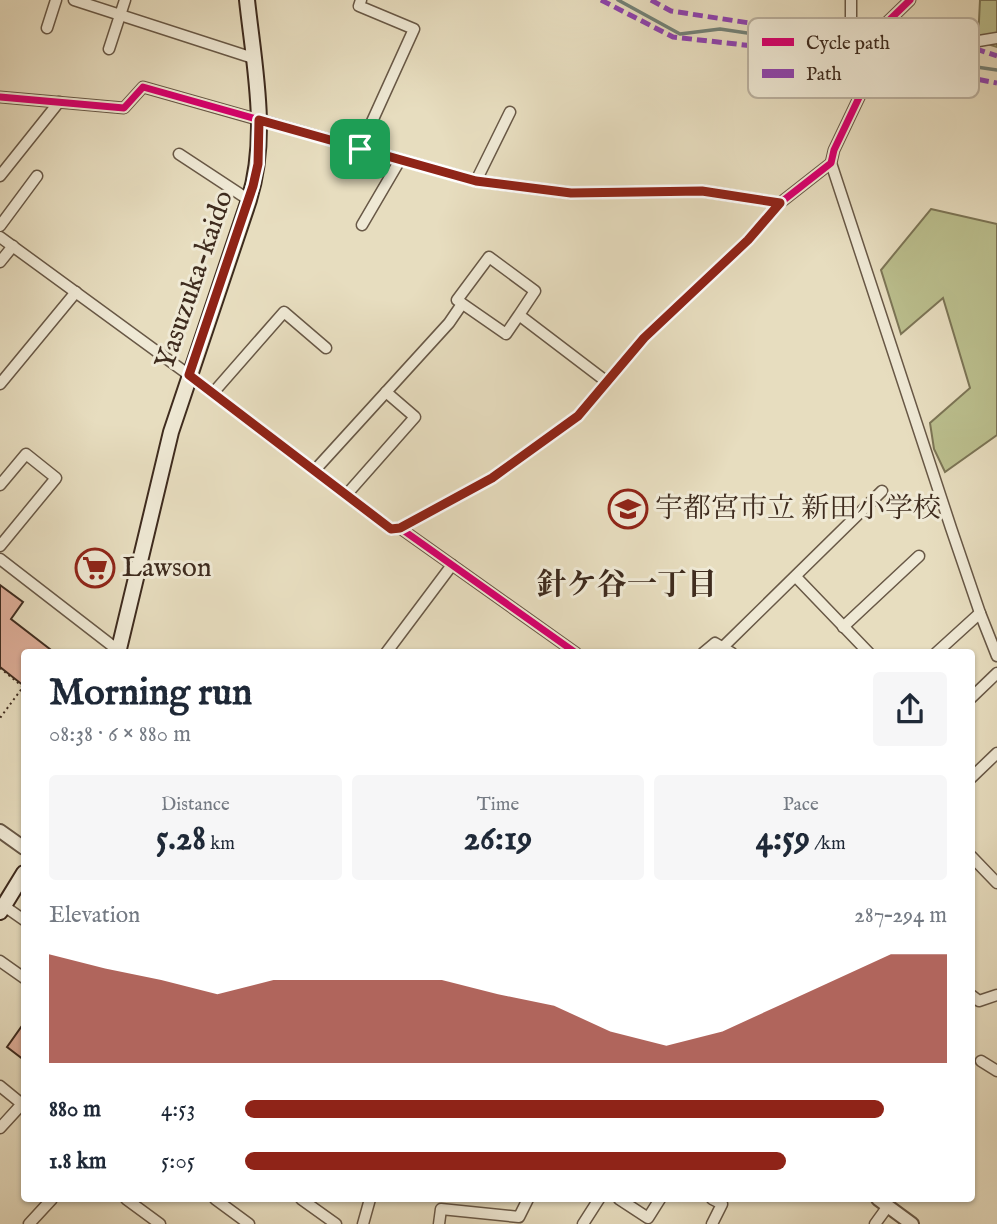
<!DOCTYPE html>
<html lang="en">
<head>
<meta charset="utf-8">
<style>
  :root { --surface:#fff; --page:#f6f6f7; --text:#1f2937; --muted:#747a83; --accent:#8f2418 }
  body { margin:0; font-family:"IM FELL English","Noto Serif JP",serif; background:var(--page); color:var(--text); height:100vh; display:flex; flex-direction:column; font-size:26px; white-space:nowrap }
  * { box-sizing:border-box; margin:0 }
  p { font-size:23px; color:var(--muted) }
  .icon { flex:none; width:38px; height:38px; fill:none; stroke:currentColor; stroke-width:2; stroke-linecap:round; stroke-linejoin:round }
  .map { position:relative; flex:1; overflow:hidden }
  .details { position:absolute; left:21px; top:649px; width:954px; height:553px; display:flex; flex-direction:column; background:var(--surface); border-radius:7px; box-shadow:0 2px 5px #0004 }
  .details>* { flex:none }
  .pin { position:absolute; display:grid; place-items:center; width:60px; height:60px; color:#fff; margin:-30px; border-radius:14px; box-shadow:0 4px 10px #0006 }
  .round { display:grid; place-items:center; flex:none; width:74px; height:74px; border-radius:7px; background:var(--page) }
  .head { display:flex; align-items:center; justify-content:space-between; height:119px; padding:0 28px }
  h1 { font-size:38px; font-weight:700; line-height:52px }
  .stats { display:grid; grid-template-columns:repeat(3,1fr); gap:10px; height:119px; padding:7px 28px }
  .stats div { display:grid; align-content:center; border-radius:7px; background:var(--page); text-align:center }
  .stats b { font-size:35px; font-weight:700 }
  .stats small { font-size:19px; font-weight:400 }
  .stats p { font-size:19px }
  .chart { height:196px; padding:14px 28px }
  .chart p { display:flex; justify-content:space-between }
  .chart svg { width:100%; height:126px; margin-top:7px; fill:var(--accent); opacity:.7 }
  ul { padding:0 28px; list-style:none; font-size:23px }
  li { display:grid; grid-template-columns:112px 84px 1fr; align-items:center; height:52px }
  li i { height:18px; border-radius:9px; background:var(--accent) }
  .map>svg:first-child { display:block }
</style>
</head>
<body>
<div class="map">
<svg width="997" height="1224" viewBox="0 0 997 1224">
  <rect width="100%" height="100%" fill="#e7ddbf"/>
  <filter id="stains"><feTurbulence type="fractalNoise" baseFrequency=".00286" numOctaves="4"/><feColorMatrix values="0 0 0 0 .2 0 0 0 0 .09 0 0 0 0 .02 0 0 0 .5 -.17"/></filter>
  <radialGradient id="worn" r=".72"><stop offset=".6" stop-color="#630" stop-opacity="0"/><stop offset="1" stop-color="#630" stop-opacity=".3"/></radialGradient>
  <!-- green -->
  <g fill="#bbbf8e" stroke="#7c7556" stroke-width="2">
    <path d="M980,0H997V47L978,41Z"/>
    <path d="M931,209L997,224V435L945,472L934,449L930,423L970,388L943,298L901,334L881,270Z"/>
  </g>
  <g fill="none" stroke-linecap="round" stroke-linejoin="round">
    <!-- stream -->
    <path stroke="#738177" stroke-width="3.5" d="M618,0L680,34L720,29L997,70"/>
  </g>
  <!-- building -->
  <g fill="#ddad98" stroke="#3e2b1e" stroke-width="2">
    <path d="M0,585L23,602L11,619L55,653H24V686L0,667Z"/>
    <path d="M24,1023V1060L7,1047Z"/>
  </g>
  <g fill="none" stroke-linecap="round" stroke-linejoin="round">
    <defs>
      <g id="minor">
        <path d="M74,0L253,58"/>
        <path d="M851,0V21L874,42L961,44L997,38"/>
        <path d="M47,28L56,0"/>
        <path d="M109,49L125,0"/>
        <path d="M0,97L124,108L143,87L476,181L571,193L702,191L780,203L831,163L834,150L865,85L874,42L878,31L910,0"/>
        <path d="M360,148L414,29L359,6L361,0"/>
        <path d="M179,154L249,200"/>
        <path d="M831,163L951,528L980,613L997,656"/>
        <path d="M0,176L59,102"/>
        <path d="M476,181L510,112"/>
        <path d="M362,225L400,160"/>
        <path d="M0,226L37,176"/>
        <path d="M0,237L189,375L391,529L400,528"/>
        <path d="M0,262L13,246"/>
        <path d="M519,315L506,334L457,300L489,257L535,291L519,315L607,382"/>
        <path d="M0,384L76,292"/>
        <path d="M213,393L284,312L326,348"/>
        <path d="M315,470L449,323L462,304"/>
        <path d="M0,485L26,454L56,478L0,546"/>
        <path d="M347,494L415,417L386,392"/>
        <path d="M0,559L119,651"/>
        <path d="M796,577L869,653"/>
        <path d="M843,627L919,556"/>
        <path d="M724,646L882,491"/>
        <path d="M386,653L452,565"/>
        <path d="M576,653L400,528L492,478L578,416L644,338L748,240L780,203"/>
        <path d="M703,653L715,643L732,653"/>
        <path d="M936,653L980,613"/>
        <path d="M971,698L997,673"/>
        <path d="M971,778L997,753"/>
        <path d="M971,856L997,883"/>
        <path d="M4,906L24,920"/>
        <path d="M0,961L24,978"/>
        <path d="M971,995L979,1001L997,995"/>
        <path d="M981,1061L997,1071"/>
        <path d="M0,1086L22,1104L0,1128"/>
        <path d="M126,1199L160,1224"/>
        <path d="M215,1199L249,1224"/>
        <path d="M301,1199L336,1224"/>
        <path d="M619,1199L648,1218L660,1199"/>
        <path d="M712,1199L722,1204L712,1224"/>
        <path d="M29,1224L52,1199"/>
        <path d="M363,1224L370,1199"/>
        <path d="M439,1224L441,1209L519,1217L528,1199"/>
        <path d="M583,1224L599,1199"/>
        <path d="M875,1224L888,1206"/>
      </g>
      <g id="tertiary">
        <path d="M0,831L24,848"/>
        <path d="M878,1199L912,1224"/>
      </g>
      <g id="secondary">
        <path d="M118,653L171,432L249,200C269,136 254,65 247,0"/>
        <path d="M0,912L24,873"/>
      </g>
    </defs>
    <!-- minor casing -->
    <use href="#minor" stroke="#685846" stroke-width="13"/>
    <!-- tertiary casing -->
    <use href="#tertiary" stroke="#685846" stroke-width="16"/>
    <!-- secondary casing -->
    <use href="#secondary" stroke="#3e2b1e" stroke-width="18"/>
    <!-- path -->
    <path stroke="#3e2b1e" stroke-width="2" stroke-dasharray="2 3.5" stroke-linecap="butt" d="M0,668L23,687L0,718"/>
    <!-- minor -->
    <use href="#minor" stroke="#efe9d5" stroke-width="10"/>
    <!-- tertiary -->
    <use href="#tertiary" stroke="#efe9d5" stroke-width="12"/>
    <!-- secondary -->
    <use href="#secondary" stroke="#efe9d5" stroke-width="14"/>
    <!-- quiet -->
    <g stroke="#8e44ad" stroke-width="5" stroke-dasharray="10 5" stroke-linecap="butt">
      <path d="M601,0L673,37L870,59L997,83"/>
      <path d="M651,0L671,11L874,42"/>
      <path d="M961,44L997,56"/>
    </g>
    <defs>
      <g id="cycleway">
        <path d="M0,97L124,108L143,87L476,181L571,193L702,191L780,203L831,163L834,150L865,85L874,42L878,31L910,0"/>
        <path d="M576,653L400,528L492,478L578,416L644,338L748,240L780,203"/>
      </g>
    </defs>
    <!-- cycleway casing -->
    <use href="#cycleway" stroke="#efe9d5" stroke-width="11"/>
    <!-- cycleway -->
    <use href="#cycleway" stroke="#d6006c" stroke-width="7"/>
  </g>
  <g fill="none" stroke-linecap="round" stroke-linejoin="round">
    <defs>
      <path id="route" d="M259,120L476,181L571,193L702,191L780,203L748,240L644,338L578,416L492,478L400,528L391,529L189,375L253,186L258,164Z"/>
    </defs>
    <!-- route casing -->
    <use href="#route" stroke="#fff" stroke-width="14"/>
    <!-- route -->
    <use href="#route" stroke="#8f2418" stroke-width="9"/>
  </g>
  <!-- icons -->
  <defs>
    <symbol id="school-ring" viewBox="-11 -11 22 22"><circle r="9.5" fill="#efe9d5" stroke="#8f2418" stroke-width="1.5"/><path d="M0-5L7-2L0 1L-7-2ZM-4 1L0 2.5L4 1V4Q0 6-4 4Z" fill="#8f2418"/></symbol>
    <symbol id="supermarket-ring" viewBox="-11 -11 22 22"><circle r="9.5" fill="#efe9d5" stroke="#8f2418" stroke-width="1.5"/><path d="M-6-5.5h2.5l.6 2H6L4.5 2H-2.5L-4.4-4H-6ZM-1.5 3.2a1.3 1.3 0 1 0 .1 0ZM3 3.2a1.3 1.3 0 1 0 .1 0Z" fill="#8f2418"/></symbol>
  </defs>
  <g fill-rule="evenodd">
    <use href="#school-ring" x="606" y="487" width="44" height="44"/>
    <use href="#supermarket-ring" x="73" y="546" width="44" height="44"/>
  </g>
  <g text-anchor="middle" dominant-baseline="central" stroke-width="6" stroke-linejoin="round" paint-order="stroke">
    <!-- street labels -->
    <g font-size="28" fill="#3e2b1e" stroke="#efe9d5">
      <text transform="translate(195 280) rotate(-71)">Yasuzuka-kaido</text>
    </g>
    <!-- poi labels -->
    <g font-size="28" fill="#3e2b1e" stroke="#efe9d5" text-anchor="start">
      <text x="655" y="509">宇都宮市立 新田小学校</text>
      <text x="122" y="568">Lawson</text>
    </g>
    <!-- neighbourhood labels -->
    <g font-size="30" font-weight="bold" fill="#3e2b1e" stroke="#efe9d5">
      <text x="627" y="586">針ケ谷一丁目</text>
    </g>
  </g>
  <!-- legend -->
  <rect x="748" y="18" width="231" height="80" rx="10" fill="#efe9d5" stroke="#bab09e" stroke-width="2"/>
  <rect x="762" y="38" width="32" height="8" fill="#d6006c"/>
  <rect x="762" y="69" width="32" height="9" fill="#8e44ad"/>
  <g font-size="19" fill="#3e2b1e">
    <text x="806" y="49">Cycle path</text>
    <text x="806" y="80">Path</text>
  </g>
  <rect width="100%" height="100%" filter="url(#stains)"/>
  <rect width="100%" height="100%" fill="url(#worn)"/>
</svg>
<div class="pin" style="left:360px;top:149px;background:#1e9e55"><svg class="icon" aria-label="arrive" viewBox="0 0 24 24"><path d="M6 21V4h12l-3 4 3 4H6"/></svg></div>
<section class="details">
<div class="head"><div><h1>Morning run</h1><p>08:38 · 6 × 880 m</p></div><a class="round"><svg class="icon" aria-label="share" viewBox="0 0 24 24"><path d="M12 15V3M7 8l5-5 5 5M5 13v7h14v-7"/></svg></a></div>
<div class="stats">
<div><p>Distance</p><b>5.28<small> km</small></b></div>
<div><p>Time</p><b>26:19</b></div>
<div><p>Pace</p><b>4:59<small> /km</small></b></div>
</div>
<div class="chart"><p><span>Elevation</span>287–294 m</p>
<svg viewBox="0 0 160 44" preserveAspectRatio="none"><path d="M0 44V6L10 11L20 15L30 20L40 15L50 15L60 15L70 15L80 20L90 24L100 33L110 38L120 33L130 24L140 15L150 6L160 6V44z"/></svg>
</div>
<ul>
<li><b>880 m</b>4:53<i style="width:91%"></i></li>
<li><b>1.8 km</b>5:05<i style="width:77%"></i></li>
</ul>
</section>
</div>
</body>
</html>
